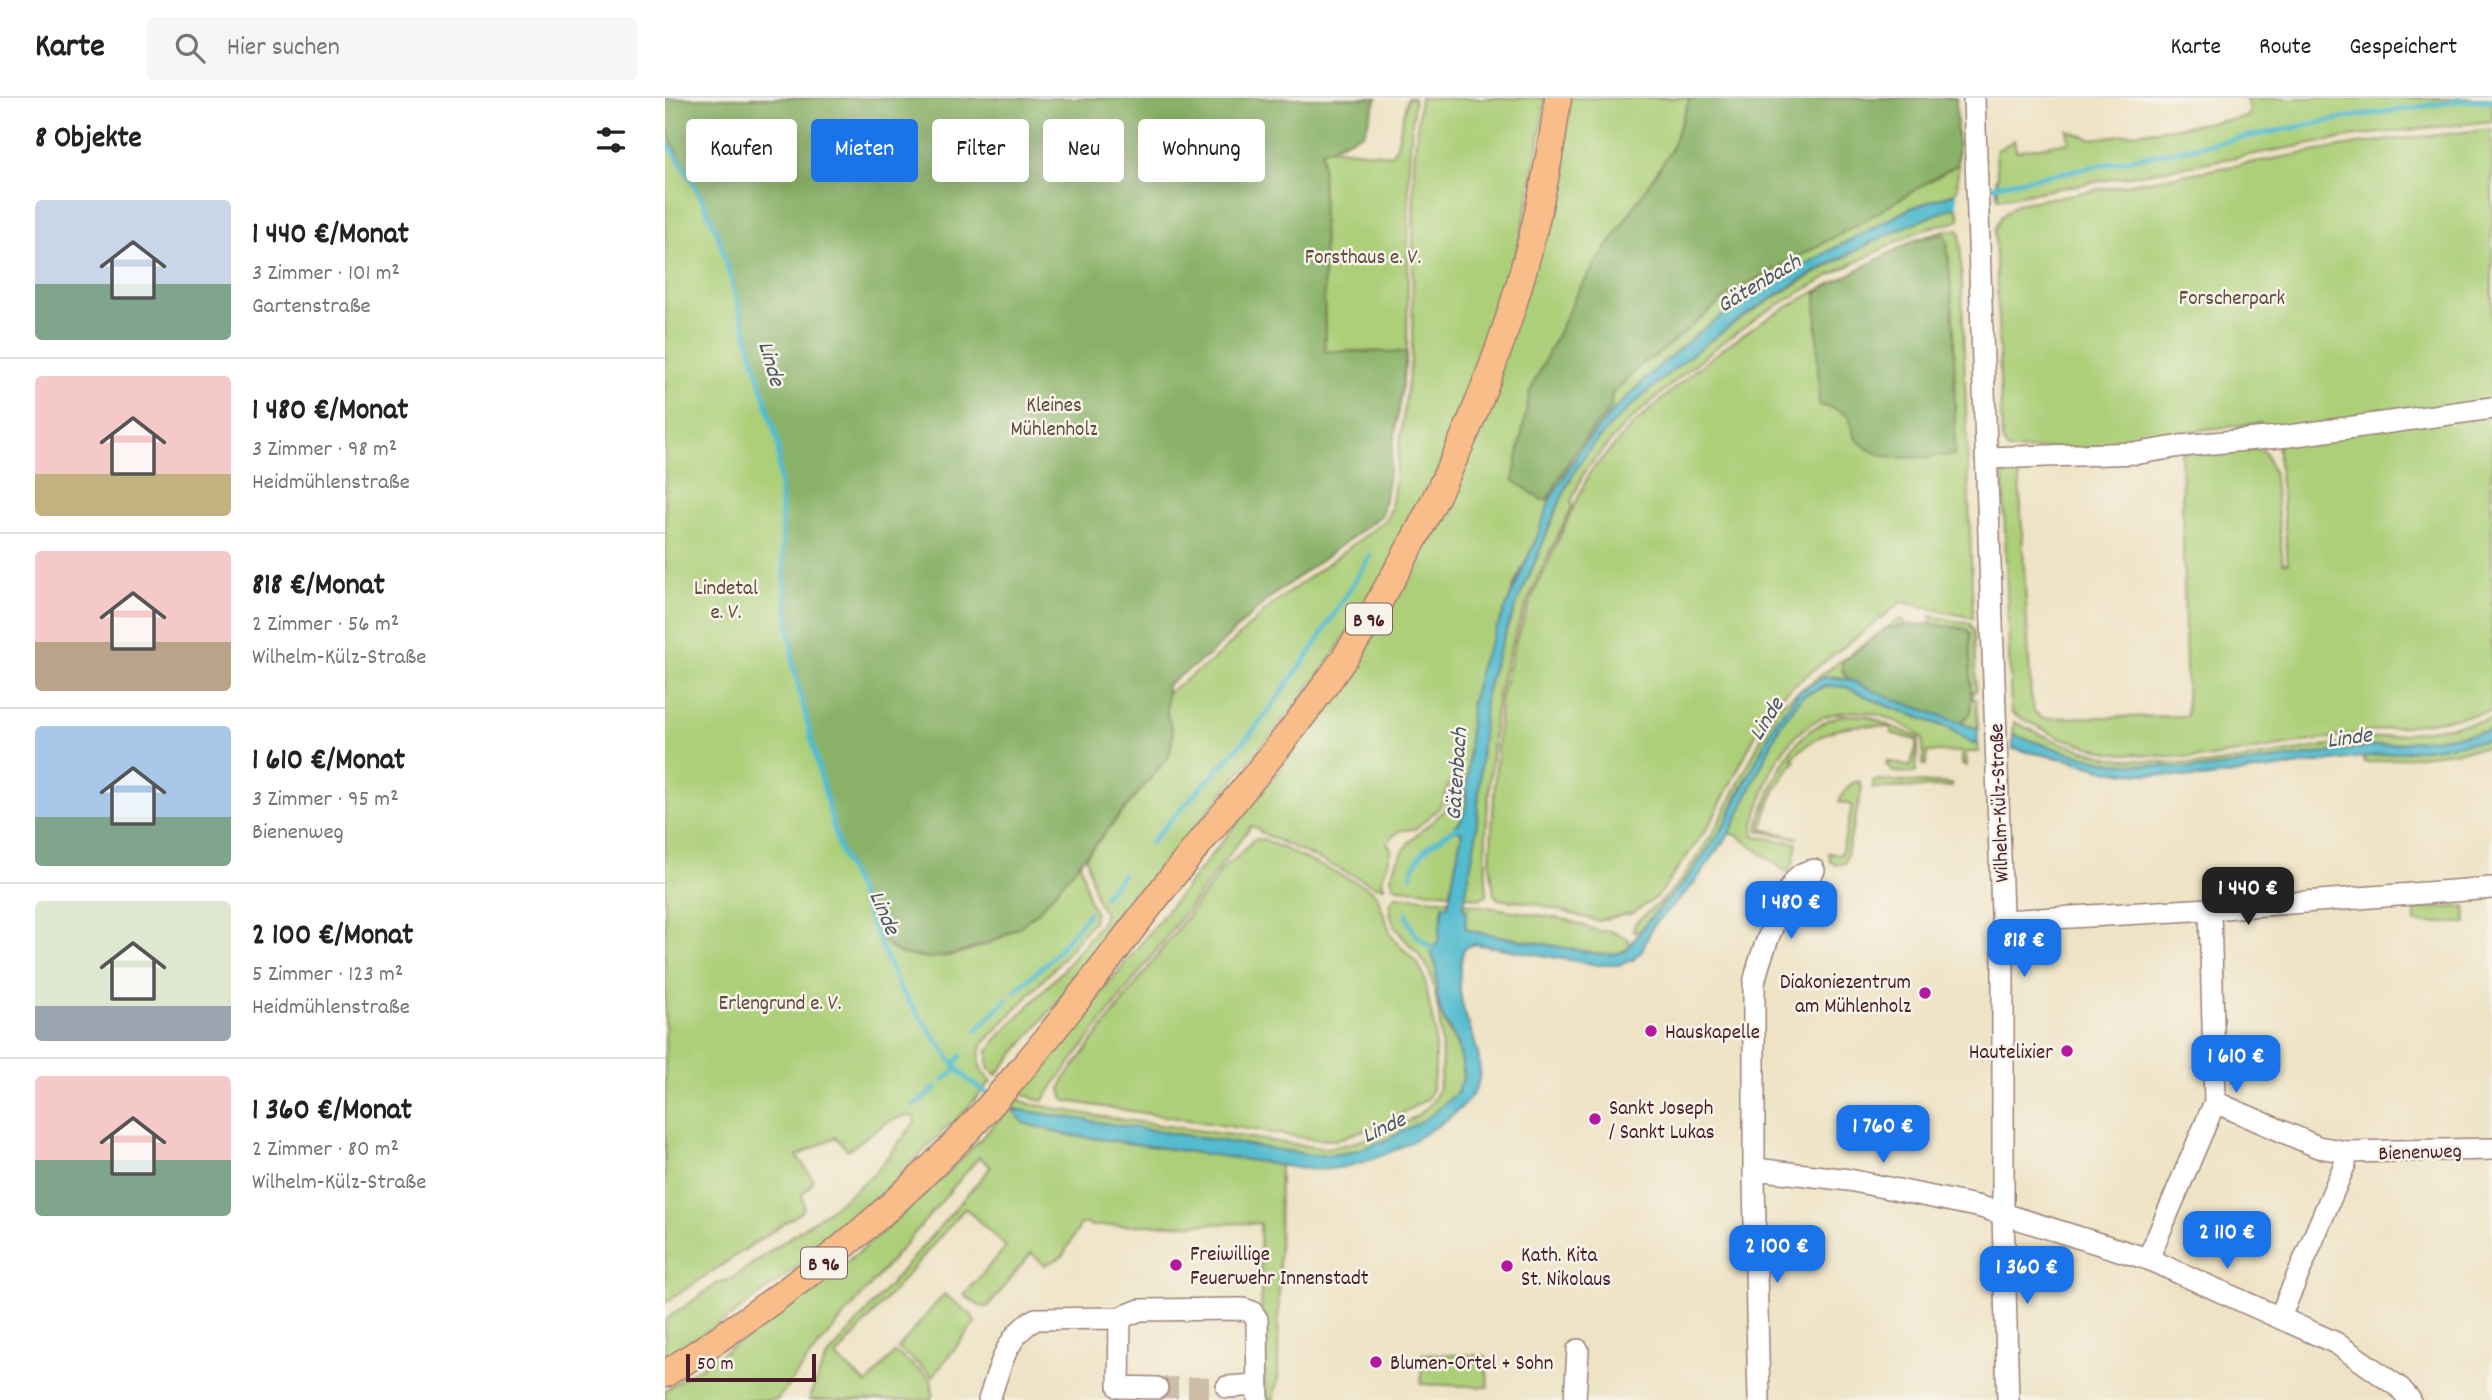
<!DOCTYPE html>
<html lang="de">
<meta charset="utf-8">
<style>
body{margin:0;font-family:Dekko,sans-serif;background:#f6f6f6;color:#222;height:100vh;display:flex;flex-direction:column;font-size:26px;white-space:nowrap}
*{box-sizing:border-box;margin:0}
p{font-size:23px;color:#767676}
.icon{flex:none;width:38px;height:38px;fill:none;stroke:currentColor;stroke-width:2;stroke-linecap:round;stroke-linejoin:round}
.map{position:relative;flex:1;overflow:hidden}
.details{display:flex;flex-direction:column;background:#fff;width:665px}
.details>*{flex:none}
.banner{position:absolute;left:21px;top:21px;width:665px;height:63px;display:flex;gap:14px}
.scale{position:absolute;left:21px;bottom:18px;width:130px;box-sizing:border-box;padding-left:7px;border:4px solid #4a1f2b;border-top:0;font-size:19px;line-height:24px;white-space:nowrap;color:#4a1f2b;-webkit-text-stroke:5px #f7f3e8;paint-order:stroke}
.price{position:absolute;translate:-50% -60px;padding:0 16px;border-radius:14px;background:#1a73e8;color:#fff;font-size:23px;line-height:46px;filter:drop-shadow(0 2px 4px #0008)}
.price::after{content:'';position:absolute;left:50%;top:42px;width:21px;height:16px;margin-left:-10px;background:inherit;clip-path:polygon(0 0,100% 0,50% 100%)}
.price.selected{background:#222;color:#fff}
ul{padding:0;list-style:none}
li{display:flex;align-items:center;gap:21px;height:175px;padding:0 35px}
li+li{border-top:2px solid #e0e0e0}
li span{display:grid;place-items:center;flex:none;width:196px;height:140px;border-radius:7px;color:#555}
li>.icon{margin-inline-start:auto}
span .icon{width:84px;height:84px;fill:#fffc;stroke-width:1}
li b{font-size:30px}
h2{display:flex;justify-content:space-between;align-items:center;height:84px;padding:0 35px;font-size:30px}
.pill{padding:0 24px;border-radius:7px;background:#fff;box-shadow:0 4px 18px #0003;font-size:24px;line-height:63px}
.pill.selected{background:#1a73e8;color:#fff}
header{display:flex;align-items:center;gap:42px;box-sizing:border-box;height:98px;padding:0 35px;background:#fff;border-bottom:2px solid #e0e0e0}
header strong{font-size:33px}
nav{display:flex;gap:38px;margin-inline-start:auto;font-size:24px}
.search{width:490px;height:63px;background:#f6f6f6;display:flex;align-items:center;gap:18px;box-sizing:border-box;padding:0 24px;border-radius:7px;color:#767676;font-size:26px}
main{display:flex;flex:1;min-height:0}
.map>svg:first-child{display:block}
.green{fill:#accf78;stroke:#7b7752;stroke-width:2}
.forest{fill:#89b268;stroke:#6a684a;stroke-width:2}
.water{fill:#52bccf;stroke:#4e6e7d;stroke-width:2}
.pier{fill:#eee3c5}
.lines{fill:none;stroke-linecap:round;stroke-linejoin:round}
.stream{stroke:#52bccf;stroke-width:5}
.minor-tunnel{stroke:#cdbca6;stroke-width:21;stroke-dasharray:21 10;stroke-linecap:butt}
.minor-casing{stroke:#9c8178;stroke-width:24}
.major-casing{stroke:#9c8178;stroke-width:29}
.minor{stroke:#fff;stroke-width:21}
.major{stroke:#f8bd89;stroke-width:26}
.poi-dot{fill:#b5179e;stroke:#f7f3e8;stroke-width:2.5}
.labels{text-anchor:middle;stroke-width:5;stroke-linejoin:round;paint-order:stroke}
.shield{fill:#f7f3e8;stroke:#7e5f64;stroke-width:2}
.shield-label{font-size:19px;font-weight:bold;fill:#4a1f2b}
.park-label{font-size:21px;fill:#624b3e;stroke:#f7f3e8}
.street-label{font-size:21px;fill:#4a1f2b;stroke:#f7f3e8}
.poi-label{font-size:21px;fill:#4a1f2b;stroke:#f7f3e8;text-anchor:start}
.water-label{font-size:23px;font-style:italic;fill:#4d5664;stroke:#f7f3e8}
</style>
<header>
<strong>Karte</strong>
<div class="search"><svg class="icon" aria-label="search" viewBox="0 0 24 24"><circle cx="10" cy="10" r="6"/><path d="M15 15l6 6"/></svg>Hier suchen</div>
<nav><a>Karte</a><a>Route</a><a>Gespeichert</a></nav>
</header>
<main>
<section class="details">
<h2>8 Objekte<svg class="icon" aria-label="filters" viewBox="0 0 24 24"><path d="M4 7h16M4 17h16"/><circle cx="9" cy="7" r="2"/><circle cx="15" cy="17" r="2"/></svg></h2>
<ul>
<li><span style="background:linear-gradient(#c9d6e8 60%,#7fa58c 0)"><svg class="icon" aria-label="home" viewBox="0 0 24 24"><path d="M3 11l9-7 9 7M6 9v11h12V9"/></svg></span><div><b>1 440 €/Monat</b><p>3 Zimmer · 101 m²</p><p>Gartenstraße</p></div></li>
<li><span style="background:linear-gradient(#f6c9c9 70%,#c2b280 0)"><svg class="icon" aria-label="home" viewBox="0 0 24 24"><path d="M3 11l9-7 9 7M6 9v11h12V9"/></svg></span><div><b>1 480 €/Monat</b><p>3 Zimmer · 98 m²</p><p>Heidmühlenstraße</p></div></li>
<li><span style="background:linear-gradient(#f6c9c9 65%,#b9a48a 0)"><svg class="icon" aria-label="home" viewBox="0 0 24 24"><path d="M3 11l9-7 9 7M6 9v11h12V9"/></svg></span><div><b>818 €/Monat</b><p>2 Zimmer · 56 m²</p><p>Wilhelm-Külz-Straße</p></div></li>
<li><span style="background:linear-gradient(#a9c7e8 65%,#7fa58c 0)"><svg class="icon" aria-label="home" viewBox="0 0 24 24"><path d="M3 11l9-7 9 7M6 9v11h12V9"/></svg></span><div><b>1 610 €/Monat</b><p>3 Zimmer · 95 m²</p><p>Bienenweg</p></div></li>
<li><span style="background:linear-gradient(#dfe7d0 75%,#9aa5b1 0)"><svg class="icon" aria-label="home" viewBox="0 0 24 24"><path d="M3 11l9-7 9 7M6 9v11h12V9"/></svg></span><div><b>2 100 €/Monat</b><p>5 Zimmer · 123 m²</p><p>Heidmühlenstraße</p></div></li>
<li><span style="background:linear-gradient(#f6c9c9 60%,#7fa58c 0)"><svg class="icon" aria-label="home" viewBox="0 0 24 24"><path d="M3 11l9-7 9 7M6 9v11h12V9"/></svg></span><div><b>1 360 €/Monat</b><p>2 Zimmer · 80 m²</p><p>Wilhelm-Külz-Straße</p></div></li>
</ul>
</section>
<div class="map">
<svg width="1827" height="1302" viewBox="0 0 1827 1302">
<rect width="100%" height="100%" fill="#f7f3e8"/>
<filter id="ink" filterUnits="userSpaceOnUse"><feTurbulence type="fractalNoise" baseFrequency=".0143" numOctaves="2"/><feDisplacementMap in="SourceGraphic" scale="14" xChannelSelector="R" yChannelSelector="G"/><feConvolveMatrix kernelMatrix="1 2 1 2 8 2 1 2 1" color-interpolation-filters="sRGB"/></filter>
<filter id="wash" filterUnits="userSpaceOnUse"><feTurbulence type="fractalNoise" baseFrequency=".00686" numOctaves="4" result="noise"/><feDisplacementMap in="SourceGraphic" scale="28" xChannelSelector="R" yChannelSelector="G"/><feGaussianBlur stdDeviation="1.57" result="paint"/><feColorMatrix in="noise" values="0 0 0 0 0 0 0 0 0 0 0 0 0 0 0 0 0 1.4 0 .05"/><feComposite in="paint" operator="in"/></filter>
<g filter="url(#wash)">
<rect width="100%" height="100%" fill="#eee3c5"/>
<!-- green -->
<path class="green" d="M742 0H749L744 64 742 254 660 253 657 52 663 50 726 57 732 47Z
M755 0H880C858 188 788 375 684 533 639 602 583 662 532 727 466 811 401 896 331 977L323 970V953L333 940 399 871 437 824 440 816 431 800 421 758 504 658 508 635 502 617V595L547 563 607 507 721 422 726 411 747 253 749 64Z
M905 0H1025L1005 54 912 195 882 402 912 350 946 310V296C963 284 969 266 989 259L1066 195 1197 124 1293 66 1292 95 1246 110 1086 198 1034 234 990 272 949 312 916 350 850 485 806 608 801 711 795 724 794 731 797 734 785 795 733 790 729 788 726 779 732 764 744 744 778 714 782 707 786 686 784 684 778 703 772 712 750 731 737 732 728 738 722 746 727 752 717 781 719 789 711 788 595 734 594 731 586 728 391 984 378 1003 355 996 638 643 705 545 760 448 809 344Z
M1580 0H1827V23L1697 37 1333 101 1331 53 1349 42 1351 53 1404 44 1402 32 1427 41 1583 19 1585 11Z
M0 31 41 108 53 137 113 345 119 476 224 850C267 875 340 846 373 813 388 798 401 780 415 764L424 802 430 814 428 823 393 866 317 947C312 964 313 971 326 983L290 1024 283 1028 174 1139 59 1223 0 1259V1222L52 1186 66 1181 171 1107 208 1077 250 1024 248 1018C226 1015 200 1041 183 1052L170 1039 132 1058 148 1081 147 1085C138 1100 135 1089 139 1109L136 1114 0 1205Z
M1827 31V306L1723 319 1718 310 1711 311 1706 319 1605 333 1595 325 1509 335 1504 343 1495 348 1343 352 1337 342 1330 131 1336 119 1352 106 1699 45Z
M1292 108 1295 121 1288 125 1273 127 1250 135 1173 173 1099 215 1061 242 1024 271 961 326 920 372 906 404 907 409C878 467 845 534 833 599 829 618 829 638 827 658 823 704 818 750 822 797L814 801 800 798 811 738 820 601C831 549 855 500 875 452 889 418 901 382 924 352 981 279 1065 225 1144 179 1191 152 1241 125 1292 108Z
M1279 132H1292L1295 134 1308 520 1237 504 1111 601 1104 610 1045 726 993 798 968 815 932 823 868 805 833 801 829 796 825 764 835 602 850 545 868 497 925 374 967 328 1028 274 1063 247 1106 218 1157 190 1151 196 1170 311 1185 319 1190 340 1290 357 1289 234 1282 141 1278 136 1248 143Z
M1827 314V614L1541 660 1446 655 1394 639 1346 615 1338 374 1340 372 1354 375 1366 599 1369 613 1377 620 1522 618 1516 354 1589 349 1599 353 1608 373 1618 465H1623L1612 342Z
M1266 518 1305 526 1309 534 1311 593H1308V601H1311L1313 631 1295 625 1305 616 1306 611 1300 531 1266 526Z
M1237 521 1242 527 1221 531 1177 572 1183 581 1168 578 1134 594 1081 681 1058 730 1021 782 973 835 968 832 971 824 998 802 1018 780 1050 732 1110 613 1116 606 1228 525Z
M1167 587 1181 589 1222 608 1286 631 1306 645 1313 646 1314 654H1301L1302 668 1297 667V654H1262L1261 667H1258V640C1210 603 1154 602 1117 654 1102 676 1096 704 1088 729L1089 737 1094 739 1132 745 1128 765 1123 775 1073 738 1065 735 1115 627 1138 598Z
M1178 617 1202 618 1254 640 1251 673 1247 675 1229 674 1221 666 1222 663 1245 669 1253 643 1226 635 1227 630C1186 622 1156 631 1127 660L1130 663C1112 684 1103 705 1097 731L1133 740 1093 733C1093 723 1098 712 1102 702 1116 661 1134 629 1178 617Z
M1827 622V633L1537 671 1448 665 1404 655 1348 637 1349 624 1393 644 1446 660 1540 667Z
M1827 642V649L1700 665 1699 659Z
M1211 682 1287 686V689L1208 690V683Z
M1194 683 1197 690 1180 765 1171 767 1166 764 1164 755 1176 757 1187 707 1174 704C1179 694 1182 685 1194 683Z
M589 741H598L704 790 712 797 727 839 754 867 759 879 770 934V973L766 994 762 1001 720 1025 670 1042 647 1041 401 1003C394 994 395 989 401 979L560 768 570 761Z
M731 798 784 802 783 808H778L773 844 766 853C767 859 770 863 771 868 774 884 771 901 776 916 784 939 798 948 798 976 799 1011 718 1045 689 1053 675 1057 661 1057 647 1057L349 1011 358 1025 397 1036 615 1066 613 1283 609 1294V1302H603L597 1266 595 1125 426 1128 423 1126H416L397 1159 380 1167 366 1155 323 1209 314 1208 299 1197 341 1149 300 1110 171 1259 202 1286 230 1254 266 1281 268 1296 265 1302H145V1297L160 1262 326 1069 314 1059 147 1256 112 1302H0V1292C43 1264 87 1237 128 1206 209 1145 286 1077 352 1001L365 1006 432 1018 655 1050C684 1050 749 1027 767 1004 785 983 774 898 764 873 754 847 724 839 725 806Z
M799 805 903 822 933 833H945L964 841 963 844 967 847C957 857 948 856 934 856L806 833 800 829 802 812 798 811Z
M1800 808 1801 825H1750V812Z
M279 1196 307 1217 310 1225 268 1278 233 1250Z
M757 1256 821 1258 823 1289 756 1286Z"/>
<!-- forest -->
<path class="forest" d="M0 0H712L699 35 657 53 660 253 742 254 719 408 716 418 602 502 543 558 502 587V617L508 635 504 658 373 814 354 829 326 844 291 856 266 860 235 856 212 838 173 747 128 567 119 476 113 345 53 137 41 108 0 31Z
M1025 0H1291L1293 66 1197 124 1066 195 989 259C969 266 963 284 947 296L946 310 912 350 882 402H877L848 382 865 293 912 195 1005 54Z
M1278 136 1282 141 1289 234 1290 357C1260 358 1212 369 1191 340 1187 335 1186 325 1184 319L1170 311 1154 307 1151 196 1158 190 1248 143Z
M1266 526 1301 531 1305 536 1306 611 1305 616 1295 625 1225 600 1183 581 1177 572V564L1221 531 1242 527Z"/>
<!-- water -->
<path class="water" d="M1332 81V96C1212 130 1081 206 988 289 965 309 942 329 924 352 901 382 889 418 875 452 855 500 831 549 820 601L811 738 798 811 802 812 800 829 806 833 934 856H951L961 853 982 824 1021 782 1058 730 1110 624 1134 594 1159 579 1183 581 1225 600 1313 631V646L1306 645 1286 631 1222 608 1181 589 1159 588 1138 598 1115 627 1065 735 1027 788 988 828 976 854 968 862 953 867H934L810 846 799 850C793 871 793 892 799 913 806 935 822 967 811 990 803 1007 784 1020 769 1030 738 1050 704 1067 666 1071 639 1074 609 1065 582 1062 520 1053 459 1044 398 1036L358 1025 348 1011 647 1057H666L687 1054 722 1042 765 1018 792 995 797 985 799 975 793 946 777 917 772 897 771 868 766 853 773 844 778 807 783 808 797 734 789 731V728L795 724 801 711 806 608 816 565 870 444 885 402 916 350 949 312 990 272 1034 234 1086 198 1166 152 1246 110Z
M1827 633V642L1537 680 1448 674 1404 662 1348 651V637L1404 655 1448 665 1537 671Z"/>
<!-- pier -->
<path class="pier" d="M1330 78 1331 100 1292 111V92Z"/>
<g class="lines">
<!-- stream -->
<path class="stream" d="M0 42C22 70 39 103 53 137L113 345 119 476 128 567 173 747 235 891 292 970 302 981 323 996
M1328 88 1684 19 1794 3 1827 2
M486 744 589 632 645 555 706 457
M746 777C753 751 771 742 793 729
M439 798 457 777
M742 815C744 834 758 845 774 854
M350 893 386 861 424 815
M312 932 342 901
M289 967 296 958
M279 982 292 970
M249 1008 272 989"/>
</g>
</g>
<g filter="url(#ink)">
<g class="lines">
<!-- minor-tunnel -->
<path class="minor-tunnel" d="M492 1290 562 1289"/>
<defs>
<path id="minor" d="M1309 0 1338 845V1115L1343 1302
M1321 360 1475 355 1516 348 1624 338 1827 310
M1337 823 1545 811 1827 790
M1550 1004 1653 1049 1682 1054
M1090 1071 1184 1082 1316 1109 1483 1161 1671 1245 1735 1290 1745 1302
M1483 1161 1550 1004 1545 811
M1615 1219 1680 1066 1682 1054 1827 1051
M455 1220 454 1289 492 1290
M562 1289 593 1287
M324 1302C334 1272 341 1236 371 1221L455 1220 475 1212 578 1211 587 1214 592 1221 593 1302
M910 1302 913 1252
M1094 1302 1089 1083V886C1093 864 1118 794 1134 778 1138 774 1143 773 1149 772"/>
<path id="major" d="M0 1276C110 1206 210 1130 300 1035 371 960 433 874 497 792 563 708 636 628 694 538 707 518 718 496 730 476 814 329 872 168 893 0"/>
</defs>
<!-- minor casing -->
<use href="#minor" class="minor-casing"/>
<!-- major casing -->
<use href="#major" class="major-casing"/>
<!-- minor -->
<use href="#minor" class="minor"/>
<!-- major -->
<use href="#major" class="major"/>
</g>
</g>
<!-- markers -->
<g class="poi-dot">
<circle cx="1260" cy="895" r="7"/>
<circle cx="986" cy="933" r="7"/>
<circle cx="1402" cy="953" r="7"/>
<circle cx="930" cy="1021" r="7"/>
<circle cx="511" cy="1167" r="7"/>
<circle cx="842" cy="1168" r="7"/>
<circle cx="711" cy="1264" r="7"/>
</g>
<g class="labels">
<!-- shield labels -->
<g class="shield">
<rect x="681" y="505.5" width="46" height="31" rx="5"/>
<rect x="136" y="1149.5" width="46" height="31" rx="5"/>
</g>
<g class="shield-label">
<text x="704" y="528">B 96</text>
<text x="159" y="1172">B 96</text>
</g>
<!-- park labels -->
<g class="park-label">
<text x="698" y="165">Forsthaus e. V.</text>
<text x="1567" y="206">Forscherpark</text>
<text x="389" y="313">Kleines<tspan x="389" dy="24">Mühlenholz</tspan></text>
<text x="61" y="496">Lindetal<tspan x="61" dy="24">e. V.</tspan></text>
<text x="115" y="911">Erlengrund e. V.</text>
</g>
<!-- street labels -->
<g class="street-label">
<text transform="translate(1333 705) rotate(-92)" y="7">Wilhelm-Külz-Straße</text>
<text transform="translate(1755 1053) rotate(-2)" y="7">Bienenweg</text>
</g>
<!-- poi labels -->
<g class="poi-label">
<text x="1246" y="890" text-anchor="end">Diakoniezentrum<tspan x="1246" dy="24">am Mühlenholz</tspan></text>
<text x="1000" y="940">Hauskapelle</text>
<text x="1388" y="960" text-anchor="end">Hautelixier</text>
<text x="944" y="1016">Sankt Joseph<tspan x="944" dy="24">/ Sankt Lukas</tspan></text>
<text x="525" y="1162">Freiwillige<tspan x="525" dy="24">Feuerwehr Innenstadt</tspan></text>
<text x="856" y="1163">Kath. Kita<tspan x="856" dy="24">St. Nikolaus</tspan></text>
<text x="725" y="1271">Blumen-Ortel + Sohn</text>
</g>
<!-- water labels -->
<g class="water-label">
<text transform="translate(1093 184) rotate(-31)" y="8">Gätenbach</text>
<text transform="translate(108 265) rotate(74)" y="8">Linde</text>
<text transform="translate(1100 620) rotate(-58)" y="8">Linde</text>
<text transform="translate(1684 638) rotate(-8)" y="8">Linde</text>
<text transform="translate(790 676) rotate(-86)" y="8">Gätenbach</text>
<text transform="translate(221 814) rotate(67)" y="8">Linde</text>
<text transform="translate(718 1028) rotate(-25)" y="8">Linde</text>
</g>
</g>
</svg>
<div class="scale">50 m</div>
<b class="price selected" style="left:1583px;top:829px">1 440 €</b>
<b class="price" style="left:1126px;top:843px">1 480 €</b>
<b class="price" style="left:1359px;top:881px">818 €</b>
<b class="price" style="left:1571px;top:997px">1 610 €</b>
<b class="price" style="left:1218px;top:1067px">1 760 €</b>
<b class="price" style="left:1562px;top:1173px">2 110 €</b>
<b class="price" style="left:1112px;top:1187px">2 100 €</b>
<b class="price" style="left:1362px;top:1208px">1 360 €</b>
<div class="banner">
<a class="pill">Kaufen</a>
<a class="pill selected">Mieten</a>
<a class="pill">Filter</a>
<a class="pill">Neu</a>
<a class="pill">Wohnung</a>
</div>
</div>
</main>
